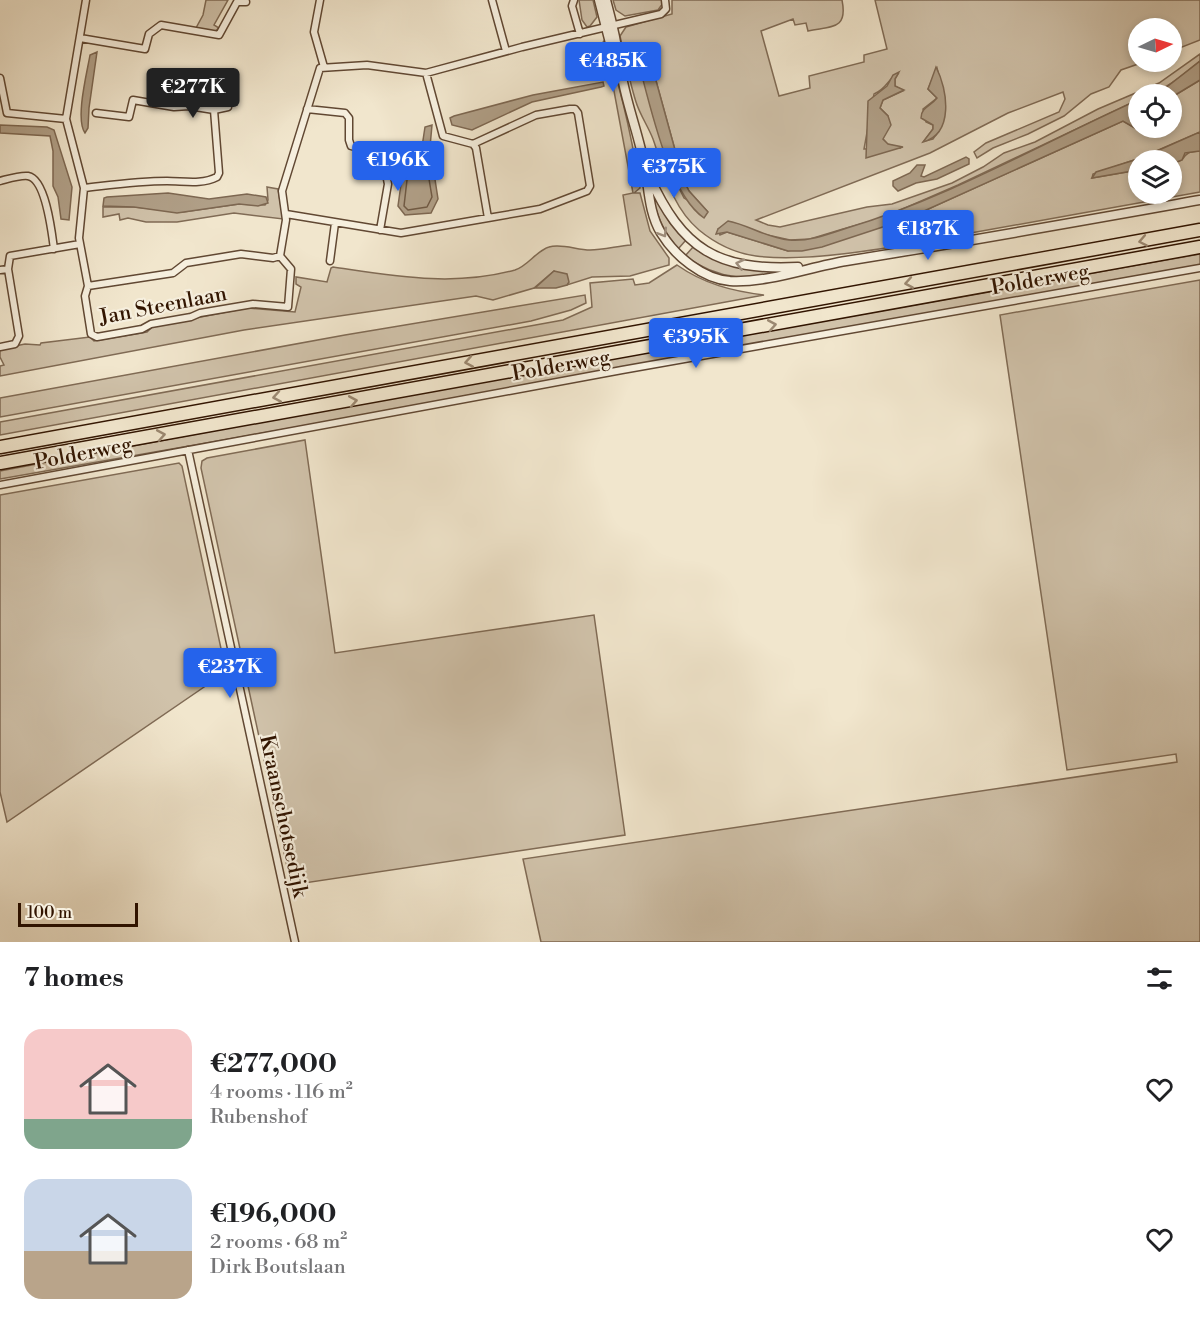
<!DOCTYPE html>
<meta charset="utf-8">
<style>
body{margin:0;font-family:"Libre Bodoni",serif;background:#f2f2f2;color:#202124;height:100vh;display:flex;flex-direction:column;font-size:22px;white-space:nowrap}
*{box-sizing:border-box;margin:0}
p{font-size:20px;color:#757577}
.icon{flex:none;width:33px;height:33px;fill:none;stroke:currentColor;stroke-width:2;stroke-linecap:round;stroke-linejoin:round}
.map{position:relative;height:942px;overflow:hidden}
.drawer{display:flex;flex-direction:column;background:#fff;flex:1}
.drawer>*{flex:none}
.needle{width:39px;rotate:85deg}
.tools{position:absolute;left:1128px;top:18px;display:grid;gap:12px}
.tools a{display:grid;place-items:center;width:54px;height:54px;border-radius:50%;background:#fff;box-shadow:0 3px 9px #0003;font-size:30px}
.scale{position:absolute;left:18px;bottom:15px;width:120px;box-sizing:border-box;padding-left:6px;border:3px solid #311400;border-top:0;font-size:16px;line-height:21px;white-space:nowrap;color:#311400;-webkit-text-stroke:4px #f6efde;paint-order:stroke}
.price{position:absolute;translate:-50% -51px;padding:0 14px;border-radius:6px;background:#2563eb;color:#fff;font-size:20px;line-height:39px;filter:drop-shadow(0 2px 3px #0008)}
.price::after{content:'';position:absolute;left:50%;top:36px;width:18px;height:14px;margin-left:-9px;background:inherit;clip-path:polygon(0 0,100% 0,50% 100%)}
.price.current{background:#222;color:#fff}
ul{padding:0;list-style:none}
li{display:flex;align-items:center;gap:18px;height:150px;padding:0 24px}
li span{display:grid;place-items:center;flex:none;width:168px;height:120px;border-radius:18px;color:#555}
li>.icon{margin-inline-start:auto}
span .icon{width:72px;height:72px;fill:#fffc;stroke-width:1}
li b{font-size:26px}
h2{display:flex;justify-content:space-between;align-items:center;height:72px;padding:0 24px;font-size:26px}
.map>svg:first-child{display:block}
.green{fill:#d0c2aa;stroke:#806b55;stroke-width:1.5;fill-rule:evenodd}
.water{fill:#b09f87;stroke:#7d6751;stroke-width:1.5}
.lines{fill:none;stroke-linecap:round;stroke-linejoin:round}
.shore{stroke:#705a44;stroke-width:1.5}
.minor-casing{stroke:#614833;stroke-width:9}
.tertiary-casing{stroke:#614833;stroke-width:11}
.motorway-casing{stroke:#311400;stroke-width:15}
.minor{stroke:#f6efde;stroke-width:6}
.tertiary{stroke:#f6efde;stroke-width:8}
.motorway{stroke:#f1e6cd;stroke-width:12}
.oneway{stroke:#9d8c7a}
.oneway2{stroke:#9b8871}
.labels{text-anchor:middle;stroke-width:4.5;stroke-linejoin:round;paint-order:stroke}
.street-label{font-size:21px;fill:#311400;stroke:#f6efde}
</style>
<div class="map">
<svg width="1200" height="942" viewBox="0 0 1200 942">
<rect width="100%" height="100%" fill="#f1e6cd"/>
<filter id="stains"><feTurbulence type="fractalNoise" baseFrequency=".00333" numOctaves="4"/><feColorMatrix values="0 0 0 0 .2 0 0 0 0 .09 0 0 0 0 .02 0 0 0 .5 -.17"/></filter>
<radialGradient id="worn" r=".72"><stop offset=".6" stop-color="#630" stop-opacity="0"/><stop offset="1" stop-color="#630" stop-opacity=".3"/></radialGradient>
<!-- green -->
<path class="green" d="M206 0H228L214 25 219 28 214 32 196 28 203 15Z
M579 0H593L597 17 590 26 587 27 582 20Z
M613 0H662L663 3 658 10 625 16 616 10Z
M672 0H842C848 30 832 26 808 31L806 23 795 25 793 19 761 31 779 96 810 88 809 76 864 62V55L887 49 875 0H1200V40L1172 51V28H1138V62H1144L1121 70 1109 87 1091 94 1064 116 1028 134 993 148 977 158 974 152 986 143 1059 112 1065 99 1063 92 1008 113 930 153 756 220 768 225 780 227 867 207 892 204 952 183 983 167 1004 153 1035 142 1098 109 1159 83 1200 54V61C1181 76 1164 94 1138 94V100L958 185 882 218 843 229 810 239 790 240 759 233 731 222 718 229 720 235 727 232 788 251 904 220 1123 121 1140 131 1142 128H1172V97L1200 80V132L1140 158 1093 174 1092 178 1138 170V194H1172V164L1182 160C1187 151 1191 152 1200 151V192C1118 207 1036 221 954 236 897 246 814 263 756 256 734 253 716 244 699 230 671 206 665 173 653 139 648 126 640 115 636 102 629 80 625 58 620 36L626 27 672 14ZM647 48 683 179 689 191 708 212 684 198 677 184 635 50ZM937 68C944 96 953 114 933 139L924 141 933 129V125L926 122 923 109 937 98 928 89ZM898 74 895 79V86L903 91 883 100 880 108 888 116 883 139 887 144 901 148 864 149 874 94C887 89 889 77 898 74Z
M604 41C622 88 632 139 640 188L634 193H640L650 231 669 258V265L630 276 592 277 567 285 568 281 554 271 534 288 493 300 476 296 244 330 0 376V366L4 365 0 357V349L25 344 40 345 41 343 90 337 94 341 147 332 153 326 248 308 295 312 301 287 296 284V277L327 282 331 268 333 267C395 276 453 287 515 270 528 266 536 251 549 247 561 243 577 250 590 250 603 250 618 246 631 245L623 195 633 193 614 91 600 46Z
M267 187 278 189 283 219 234 213 177 222H146L128 218 120 220 119 214 103 217V207H134L183 212 239 204 265 205 268 200Z
M652 192 670 223 686 240 678 249C663 231 656 215 652 192Z
M694 246 705 253 790 269C749 281 720 281 685 256Z
M1200 254V269L0 479V471L323 410Z
M677 265C704 284 732 291 764 295L0 435V422L563 320 592 307 590 283 633 279 635 285 649 283Z
M1200 280V942H541L523 859 1177 762 1176 754 1067 770 1000 315Z
M585 295 586 303 571 310 531 321 0 417V398L345 335Z
M305 440 335 653 594 615 625 835 291 885 201 468 202 461 207 458Z
M179 463 182 466 226 672 7 822 0 792V495Z"/>
<!-- water -->
<path class="water" d="M647 48 683 179 689 191 708 212 704 218C666 192 648 94 635 50Z
M97 52 89 108 88 128 85 133C75 119 87 73 90 55Z
M1200 61V80L1172 97V94H1150L1164 89Z
M936 67C948 90 954 134 923 142L933 129V125L921 118C921 107 931 106 937 98L928 89Z
M899 72 895 79V86L904 90 883 100 880 108 888 116 891 125 883 139 888 144 903 147 866 158 868 101 887 86 893 75Z
M603 82 604 86 601 87 532 102 472 130 452 125 450 118 454 116 533 95Z
M1138 100V128H1142L1140 131 1123 121 904 220 822 247 802 251H788L727 232 716 234 718 229 728 221C749 225 767 238 789 240 808 242 829 234 847 228 948 198 1042 143 1138 100Z
M0 125 47 127 54 130 72 187 69 220 61 219 58 197 53 186V151L50 136 0 133Z
M432 125 430 147 438 199 431 213 405 215 398 206 402 177 420 160 425 127Z
M1200 132V151L1185 153 1182 160 1172 164V160H1138V170L1092 178 1096 172 1141 158Z
M966 157 969 159V164L937 179 916 183 898 191 893 186V181L910 173 917 165H925L921 176 924 177Z
M168 193 209 199 247 194 266 197 268 203 258 206 239 204 177 213 134 207 103 206 104 198 107 197Z
M554 271 567 274 569 282 567 285 556 288H535Z"/>
<g class="lines">
<!-- shore -->
<path class="shore" d="M423 166 427 167 432 197 427 207 408 210 404 206 407 180Z"/>
<defs>
<path id="minor" d="M86 0 66 119 84 188 79 238 88 286
M320 0 314 32 324 67
M492 0 506 51
M574 0 572 6 580 34
M80 38 145 49 149 34 161 25 219 35 237 2H246
M0 78 7 113 66 119
M307 109 345 113 349 118V140L351 146 382 154 411 152
M214 110 228 107
M473 144 536 115 570 109H575L578 113 590 186 587 191 540 209 488 218
M0 181C8 179 20 175 28 176 46 179 52 234 54 249
M84 188C111 185 139 181 167 181 184 181 201 185 217 177L219 173 214 110 189 106 174 107 133 100 129 117 96 113
M286 214 401 233 488 218 476 148 473 144 443 136 426 73
M380 230 388 184 382 154
M280 256 273 258 241 254 186 263 173 273 88 286 85 296 91 334 97 337 142 329 151 324 191 317 200 313 253 304 288 307 291 269 280 256 286 220 282 191 320 68 367 65 426 73 522 47 661 14 666 9 665 0
M330 261 335 223
M0 270 8 269 10 256 80 244
M0 347 15 344 19 336 8 269
M188 450 295 942
M0 485 622 370 1200 268"/>
<path id="tertiary" d="M599 0 611 47 620 66
M606 0C612 22 617 43 620 66 625 101 639 134 645 168 649 190 649 213 661 233 675 256 703 279 730 281 769 283 809 267 846 261 965 242 1082 221 1200 200
M649 176C682 249 717 271 798 267"/>
<path id="motorway" d="M0 447 1200 230
M0 463 1200 247"/>
</defs>
<!-- minor casing -->
<use href="#minor" class="minor-casing"/>
<!-- tertiary casing -->
<use href="#tertiary" class="tertiary-casing"/>
<!-- motorway casing -->
<use href="#motorway" class="motorway-casing"/>
<!-- minor -->
<use href="#minor" class="minor"/>
<!-- tertiary -->
<use href="#tertiary" class="tertiary"/>
<!-- motorway -->
<use href="#motorway" class="motorway"/>
</g>
<!-- one-way arrows -->
<defs><path id="oneway-chevron" d="M-2-3.5L2.5 0L-2 3.5" fill="none" stroke-width="1.6" stroke-linecap="round" stroke-linejoin="round" transform="scale(1.5)"/></defs>
<g class="oneway">
<use href="#oneway-chevron" transform="translate(663 233) rotate(58)"/>
<use href="#oneway-chevron" transform="translate(740 264) rotate(-166)"/>
</g>
<g class="oneway2">
<use href="#oneway-chevron" transform="translate(1143 241) rotate(169)"/>
<use href="#oneway-chevron" transform="translate(909 283) rotate(170)"/>
<use href="#oneway-chevron" transform="translate(772 325) rotate(-10)"/>
<use href="#oneway-chevron" transform="translate(469 362) rotate(170)"/>
<use href="#oneway-chevron" transform="translate(277 397) rotate(170)"/>
<use href="#oneway-chevron" transform="translate(353 401) rotate(-10)"/>
<use href="#oneway-chevron" transform="translate(161 435) rotate(-10)"/>
</g>
<g class="labels">
<!-- street labels -->
<g class="street-label">
<text transform="translate(1040 279) rotate(-10)" y="7">Polderweg</text>
<text transform="translate(163 305) rotate(-11)" y="7">Jan Steenlaan</text>
<text transform="translate(561 365) rotate(-10)" y="7">Polderweg</text>
<text transform="translate(83 453) rotate(-11)" y="7">Polderweg</text>
<text transform="translate(284 816) rotate(78)" y="7">Kraanschotsedijk</text>
</g>
</g>
<rect width="100%" height="100%" filter="url(#stains)"/>
<rect width="100%" height="100%" fill="url(#worn)"/>
</svg>
<div class="tools">
<a><svg class="needle" viewBox="-14 -14 28 28"><path d="M0-13l5 13h-10z" fill="#e53935"/><path d="M0 13l5-13h-10z" fill="#757577"/></svg></a>
<a><svg class="icon" aria-label="locate" viewBox="0 0 24 24"><circle cx="12" cy="12" r="6"/><path d="M12 2v4M12 18v4M2 12h4M18 12h4"/></svg></a>
<a><svg class="icon" aria-label="layers" viewBox="0 0 24 24"><path d="M12 4l9 5-9 5-9-5zM3 14l9 5 9-5"/></svg></a>
</div>
<div class="scale">100 m</div>
<b class="price" style="left:613px;top:93px">€485K</b>
<b class="price current" style="left:193px;top:119px">€277K</b>
<b class="price" style="left:398px;top:192px">€196K</b>
<b class="price" style="left:674px;top:199px">€375K</b>
<b class="price" style="left:928px;top:261px">€187K</b>
<b class="price" style="left:696px;top:369px">€395K</b>
<b class="price" style="left:230px;top:699px">€237K</b>
</div>
<section class="drawer">
<h2>7 homes<svg class="icon" aria-label="filters" viewBox="0 0 24 24"><path d="M4 7h16M4 17h16"/><circle cx="9" cy="7" r="2"/><circle cx="15" cy="17" r="2"/></svg></h2>
<ul>
<li><span style="background:linear-gradient(#f6c9c9 75%,#7fa58c 0)"><svg class="icon" aria-label="home" viewBox="0 0 24 24"><path d="M3 11l9-7 9 7M6 9v11h12V9"/></svg></span><div><b>€277,000</b><p>4 rooms · 116 m²</p><p>Rubenshof</p></div><svg class="icon" aria-label="heart" viewBox="0 0 24 24"><path d="M12 20l-8-8c-3-5 5-10 8-4 3-6 11-1 8 4z"/></svg></li>
<li><span style="background:linear-gradient(#c9d6e8 60%,#b9a48a 0)"><svg class="icon" aria-label="home" viewBox="0 0 24 24"><path d="M3 11l9-7 9 7M6 9v11h12V9"/></svg></span><div><b>€196,000</b><p>2 rooms · 68 m²</p><p>Dirk Boutslaan</p></div><svg class="icon" aria-label="heart" viewBox="0 0 24 24"><path d="M12 20l-8-8c-3-5 5-10 8-4 3-6 11-1 8 4z"/></svg></li>
</ul>
</section>
